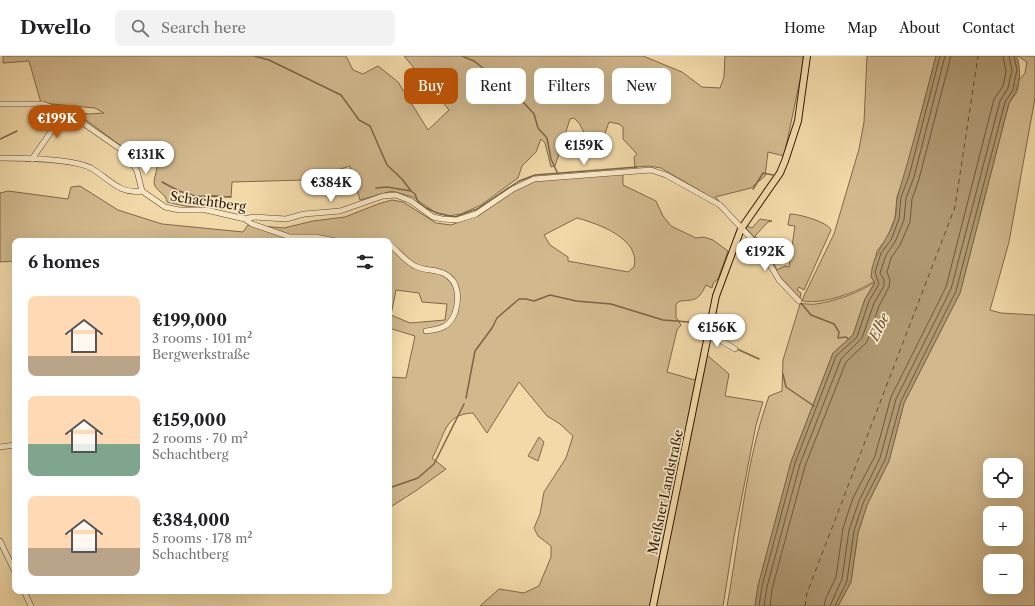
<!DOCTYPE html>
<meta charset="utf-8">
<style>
body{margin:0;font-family:"Libre Caslon Text",serif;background:#f2f2f2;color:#202124;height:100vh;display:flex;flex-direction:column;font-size:15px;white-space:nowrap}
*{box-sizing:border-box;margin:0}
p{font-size:13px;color:#757577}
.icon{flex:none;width:22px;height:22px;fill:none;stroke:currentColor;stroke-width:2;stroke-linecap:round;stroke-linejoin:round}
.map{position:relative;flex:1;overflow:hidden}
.drawer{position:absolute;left:12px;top:182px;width:380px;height:356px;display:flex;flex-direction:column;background:#fff;border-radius:8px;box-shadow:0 4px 16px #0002}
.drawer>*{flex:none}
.guide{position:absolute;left:404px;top:12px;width:380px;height:36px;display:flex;gap:8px}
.controls{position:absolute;left:983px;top:402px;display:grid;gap:8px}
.controls a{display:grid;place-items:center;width:40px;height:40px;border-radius:8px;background:#fff;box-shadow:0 4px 16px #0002;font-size:20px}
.price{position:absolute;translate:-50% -34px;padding:0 9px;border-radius:14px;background:#fff;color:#222;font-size:13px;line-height:26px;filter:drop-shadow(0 1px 2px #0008)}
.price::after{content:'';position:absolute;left:50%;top:24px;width:12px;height:9px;margin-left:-6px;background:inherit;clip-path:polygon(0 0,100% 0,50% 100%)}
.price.current{background:#b45309;color:#fff}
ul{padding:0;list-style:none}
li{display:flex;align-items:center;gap:12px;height:100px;padding:0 16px}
li span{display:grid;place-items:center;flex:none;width:112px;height:80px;border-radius:8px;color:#555}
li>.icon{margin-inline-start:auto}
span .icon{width:48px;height:48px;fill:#fffc;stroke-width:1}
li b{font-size:17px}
h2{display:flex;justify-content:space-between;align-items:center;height:48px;padding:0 16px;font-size:17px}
.pill{padding:0 14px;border-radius:8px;background:#fff;box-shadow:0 4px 16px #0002;font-size:14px;line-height:36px}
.pill.current{background:#b45309;color:#fff}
header{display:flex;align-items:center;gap:24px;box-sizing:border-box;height:56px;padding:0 20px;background:#fff;border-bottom:1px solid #e0e0e0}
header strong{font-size:19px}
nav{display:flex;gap:22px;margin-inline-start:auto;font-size:14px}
.search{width:280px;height:36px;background:#f2f2f2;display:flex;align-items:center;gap:10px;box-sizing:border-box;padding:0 14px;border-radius:8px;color:#757577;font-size:15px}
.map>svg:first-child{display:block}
.green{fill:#d1b88d;stroke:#80684a;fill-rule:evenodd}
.water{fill:#af9871;stroke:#7b6547}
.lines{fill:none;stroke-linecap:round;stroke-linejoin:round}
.shore{stroke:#6e583c;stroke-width:1}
.stream{stroke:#7b6547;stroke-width:1.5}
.ferry{stroke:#624c31;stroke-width:1;stroke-dasharray:5 4;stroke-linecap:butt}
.minor-casing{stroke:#5f492f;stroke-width:6}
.major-casing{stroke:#2e1907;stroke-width:8}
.minor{stroke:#f7e6c6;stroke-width:5}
.major{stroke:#f2d9a8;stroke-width:6}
.labels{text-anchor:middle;stroke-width:3.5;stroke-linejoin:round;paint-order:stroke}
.street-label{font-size:13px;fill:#2e1907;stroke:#f7e6c6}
.water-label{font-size:14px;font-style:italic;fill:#624c31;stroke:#f7e6c6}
</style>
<header>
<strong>Dwello</strong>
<div class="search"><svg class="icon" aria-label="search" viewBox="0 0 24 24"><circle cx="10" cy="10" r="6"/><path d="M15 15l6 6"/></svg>Search here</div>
<nav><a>Home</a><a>Map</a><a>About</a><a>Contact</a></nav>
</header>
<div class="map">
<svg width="1035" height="550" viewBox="0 0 1035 550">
<rect width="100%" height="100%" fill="#f2d9a8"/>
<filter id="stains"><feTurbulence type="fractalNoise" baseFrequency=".005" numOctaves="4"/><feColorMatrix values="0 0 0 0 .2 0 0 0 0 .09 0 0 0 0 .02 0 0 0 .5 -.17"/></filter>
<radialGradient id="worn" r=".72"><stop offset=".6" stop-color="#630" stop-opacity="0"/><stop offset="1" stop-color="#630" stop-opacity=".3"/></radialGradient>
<!-- green -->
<path class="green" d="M3 0H346L353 14 363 18 378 10 398 26 428 74 449 54 404 0H643L682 16 702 31 720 32 724 21 725 0H805L784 100 768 96 765 120 751 132 715 141 721 147 661 112 649 110 635 111 634 101 637 98 623 83V71L619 68 609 66 604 80 595 84 587 82 579 67 574 62 570 63 555 110 551 111 545 87 541 83 536 96 522 110 518 122 481 149 461 158 448 160 436 157 413 141 392 135 360 144 350 110 305 124 232 126 231 141 207 139 206 152 184 150 167 146C166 138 158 136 155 130 152 123 158 116 157 107L138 97 128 95 75 56 88 58 104 57 95 52 41 47 29 5 3 7Z
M867 0H936L905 119 897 141 895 162 887 182 877 195 871 221 874 225C859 236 821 249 803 245L802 244 834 178 859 93 864 66Z
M1018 0H1035V42L1009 186 990 254 1001 257 1035 259V550H838L851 526 858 477 867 449 889 405 904 347 960 237 1009 47 1017 36 1019 24 1025 17 1027 6ZM990 409H1016V435H990ZM990 457H1016V483H990ZM990 505H1016V531H990Z
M623 118V129L656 145 663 160 671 170 696 182 704 181 713 184 728 195 718 223 713 227 712 232 706 229C698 244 697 244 680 245L676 248V261L681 269 677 274 667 316 695 324 697 317 698 319 650 550H480L499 533 524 537 539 530 551 501V490L538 480 534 472 540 458 544 436 566 402 573 380 560 368 547 360 519 326 487 377 473 357C443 358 445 381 432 402L446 413 417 434 389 452V321L406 322 415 280 389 272V185H15V205L0 206V137L8 135 68 143 71 131 80 130 118 154 162 168 243 176 248 169 284 172 313 165 345 161 378 148 392 144 403 146 436 167 451 169 479 159 512 136 533 125ZM577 162C599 168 641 183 634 211L628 216 568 205V201L550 189 544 179ZM396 234 419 237 422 246 447 248 445 264 410 267 391 259Z
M790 158C799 158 828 166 831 174L804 234 799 231 797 234 801 237 800 242 778 219 764 192 746 172 747 170 752 172 760 163 772 165 768 166 755 180 769 198 777 214 785 210 789 211 795 170 788 169Z
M875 226 865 243 853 279 833 297 791 406 758 530 755 550H727C740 480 745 407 769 340L782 335 783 304 800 248C805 247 810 249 816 248 835 245 859 237 875 226Z
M707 299 729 318 725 340 763 346 756 369 734 481 723 550H656Z
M539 381 544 386 538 405 528 400Z"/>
<!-- water -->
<path class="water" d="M936 0H1017C1022 19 1020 31 1009 47L960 237 904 347 889 405 867 449 858 477 851 526 838 550H755L758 530 791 406 833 297 853 279 865 243 875 227 871 221C872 197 888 185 895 163 897 155 896 146 898 139 912 93 924 46 936 0Z"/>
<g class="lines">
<!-- shore -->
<path class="shore" d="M759 550 762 530 795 407 836 300 857 281 869 245 879 228 875 216 881 197 891 184 899 163 901 141 909 120 940 0
M764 550 767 531 800 408 841 303 862 282 874 247 884 230V224L880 217 886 199 895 186 904 164 906 142 914 121 945 0
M770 550 772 533 805 410 846 306 867 286 879 250 889 231 890 224 887 216 891 202 900 189 910 166 912 143 919 123 951 0
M824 550 826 542 836 521 843 472 853 442 875 400 891 341 946 231 994 43 1003 30 1005 21 1006 15 1003 0
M830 550 842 523 849 474 859 445 880 402 896 343 951 233 1000 45 1008 32 1010 22 1012 15 1009 0
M835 550 847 525 854 475 863 447 885 404 901 345 956 235 1005 46 1013 34 1015 23 1017 14 1014 0"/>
<!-- stream -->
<path class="stream" d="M254 0 269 4 341 39 359 64 370 70 387 109 402 123 411 135
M462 0 474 5 516 38 534 58 538 72 547 82 551 103 557 116
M0 83 17 75
M162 126 179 135 195 140 231 141
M376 132 387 131 411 135 415 138 418 146 426 152 437 157 455 161 477 153 519 125 535 119 637 111
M753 133 763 117 773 119
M801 247 811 259 834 268 839 276 838 282 846 281 848 283
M737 293 759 303
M783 318 786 331 814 350
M466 342 475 295 492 272 497 262 519 243H526L534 245 550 239 576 245 611 248 663 264 689 266 694 268
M389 432 418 422 434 408 464 348"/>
<!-- ferry -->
<path class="ferry" d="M805 550 807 537 955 151 978 0"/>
<defs>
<path id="minor" d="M0 48H43L70 58 126 97 137 115 142 135 165 151 179 154H206L245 163 253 161 286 163 304 158 340 155 383 140 396 139 411 145 433 161 442 163 457 164 476 158 513 133 534 123 651 114 666 119 720 149 761 193 779 224 799 245
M0 102C21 102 73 103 91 112 108 122 120 139 142 135
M32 103 53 73 60 53
M245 163 252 168 290 181H315L336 185
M389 188C398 195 405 205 415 210 424 215 437 213 445 218 460 226 459 244 455 257 449 272 440 273 426 275
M708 277 735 293
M0 391 15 389
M0 485 15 516
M24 535 31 550"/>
<path id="major" d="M653 550 716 240 741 173 780 117 785 105 798 65 807 0"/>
</defs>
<!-- minor casing -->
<use href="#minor" class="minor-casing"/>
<!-- major casing -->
<use href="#major" class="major-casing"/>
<!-- minor -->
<use href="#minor" class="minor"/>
<!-- major -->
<use href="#major" class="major"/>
</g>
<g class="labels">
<!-- street labels -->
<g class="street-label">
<text transform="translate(208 145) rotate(8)" y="5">Schachtberg</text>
<text transform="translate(665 436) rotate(-78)" y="5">Meißner Landstraße</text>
</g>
<!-- water labels -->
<g class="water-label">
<text transform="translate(879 271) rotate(-64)" y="5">Elbe</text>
</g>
</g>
<rect width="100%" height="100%" filter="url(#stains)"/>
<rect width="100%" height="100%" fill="url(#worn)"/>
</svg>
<div class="controls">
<a><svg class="icon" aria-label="locate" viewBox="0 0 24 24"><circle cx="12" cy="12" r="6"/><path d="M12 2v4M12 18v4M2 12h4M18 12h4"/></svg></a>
<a>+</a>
<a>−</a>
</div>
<b class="price current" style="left:57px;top:83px">€199K</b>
<b class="price" style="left:584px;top:110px">€159K</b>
<b class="price" style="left:146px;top:119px">€131K</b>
<b class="price" style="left:331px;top:147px">€384K</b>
<b class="price" style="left:765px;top:216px">€192K</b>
<b class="price" style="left:717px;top:292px">€156K</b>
<div class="guide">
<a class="pill current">Buy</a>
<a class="pill">Rent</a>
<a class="pill">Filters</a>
<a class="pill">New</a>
</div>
<section class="drawer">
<h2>6 homes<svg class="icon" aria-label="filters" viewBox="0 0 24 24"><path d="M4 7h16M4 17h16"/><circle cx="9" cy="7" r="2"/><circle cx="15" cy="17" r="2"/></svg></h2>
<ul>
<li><span style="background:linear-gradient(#ffd9b3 75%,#b9a48a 0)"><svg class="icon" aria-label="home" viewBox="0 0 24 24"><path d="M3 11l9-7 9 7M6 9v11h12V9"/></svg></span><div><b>€199,000</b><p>3 rooms · 101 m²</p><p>Bergwerkstraße</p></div></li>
<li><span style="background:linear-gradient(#ffd9b3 60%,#7fa58c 0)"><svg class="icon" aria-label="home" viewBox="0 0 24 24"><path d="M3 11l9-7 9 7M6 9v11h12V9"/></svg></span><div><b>€159,000</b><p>2 rooms · 70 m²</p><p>Schachtberg</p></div></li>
<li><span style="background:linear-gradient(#ffd9b3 65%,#b9a48a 0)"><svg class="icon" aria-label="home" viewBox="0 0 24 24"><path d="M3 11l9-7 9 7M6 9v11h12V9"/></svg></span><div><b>€384,000</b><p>5 rooms · 178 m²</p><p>Schachtberg</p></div></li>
</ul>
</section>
</div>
